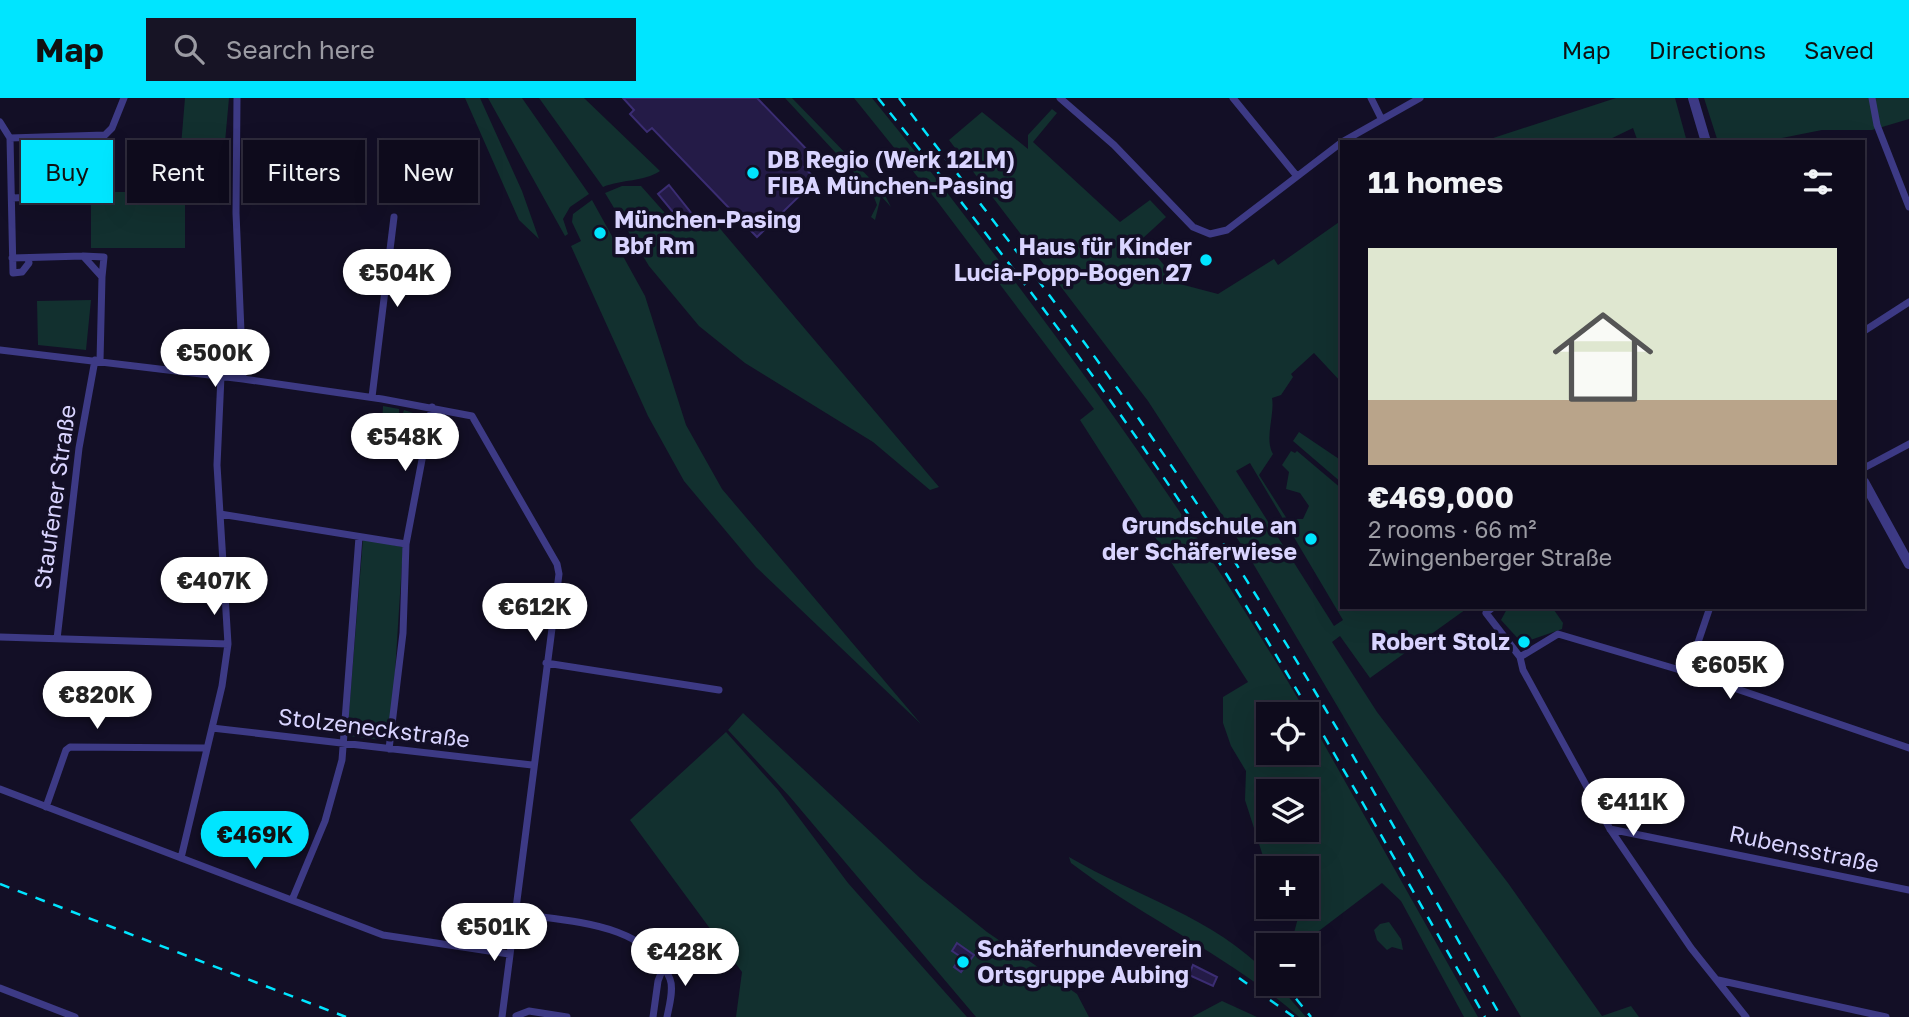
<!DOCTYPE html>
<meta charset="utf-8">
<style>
body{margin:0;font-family:"Golos Text",sans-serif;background:#171425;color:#f1f3f6;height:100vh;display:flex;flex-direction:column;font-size:26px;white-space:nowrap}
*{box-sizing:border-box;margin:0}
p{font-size:23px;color:#9b9ba3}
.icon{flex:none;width:38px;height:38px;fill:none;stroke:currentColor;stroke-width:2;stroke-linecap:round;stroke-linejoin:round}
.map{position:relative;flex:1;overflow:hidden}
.sheet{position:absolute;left:1340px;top:42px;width:525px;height:469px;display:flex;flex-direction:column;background:#0e0b1c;border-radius:0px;box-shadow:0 7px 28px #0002,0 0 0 2px #2e2b3b}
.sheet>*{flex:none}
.top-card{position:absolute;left:21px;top:42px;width:665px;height:63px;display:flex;gap:14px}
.controls{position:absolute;left:1256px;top:604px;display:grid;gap:14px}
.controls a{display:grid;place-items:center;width:63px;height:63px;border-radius:0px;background:#0e0b1c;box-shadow:0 7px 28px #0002,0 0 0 2px #2e2b3b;font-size:35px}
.price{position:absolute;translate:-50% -60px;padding:0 16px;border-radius:24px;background:#fff;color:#222;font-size:23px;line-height:46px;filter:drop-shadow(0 2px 4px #0008)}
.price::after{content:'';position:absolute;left:50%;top:42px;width:21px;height:16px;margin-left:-10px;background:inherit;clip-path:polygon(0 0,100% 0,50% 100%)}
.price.selected{background:#00e5ff;color:#111}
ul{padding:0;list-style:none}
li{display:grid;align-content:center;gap:14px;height:371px;padding:0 28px}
li span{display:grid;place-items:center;height:217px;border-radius:0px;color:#555}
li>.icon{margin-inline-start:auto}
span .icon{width:126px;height:126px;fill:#fffc;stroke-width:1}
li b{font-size:30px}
h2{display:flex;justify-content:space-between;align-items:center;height:84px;padding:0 28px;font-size:30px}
.pill{padding:0 24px;border-radius:0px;background:#0e0b1c;box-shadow:0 7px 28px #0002,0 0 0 2px #2e2b3b;font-size:24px;line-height:63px}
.pill.selected{background:#00e5ff;color:#111}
header{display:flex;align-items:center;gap:42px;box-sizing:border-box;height:98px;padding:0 35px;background:#00e5ff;color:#111}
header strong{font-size:33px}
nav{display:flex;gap:38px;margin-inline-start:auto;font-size:24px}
.search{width:490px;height:63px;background:#171425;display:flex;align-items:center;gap:18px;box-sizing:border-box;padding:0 24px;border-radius:0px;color:#9b9ba3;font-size:26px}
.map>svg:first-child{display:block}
.green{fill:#12302f;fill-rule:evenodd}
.building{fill:#241b47;stroke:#3b2d73;stroke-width:2}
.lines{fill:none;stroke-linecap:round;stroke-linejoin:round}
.minor{stroke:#3d3a85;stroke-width:7}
.tertiary{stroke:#3d3a85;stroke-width:10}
.rail{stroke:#00e5ff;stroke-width:2.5;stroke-dasharray:10 9;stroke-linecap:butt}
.poi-dot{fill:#00e5ff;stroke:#130f26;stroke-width:2.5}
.labels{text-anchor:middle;stroke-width:7;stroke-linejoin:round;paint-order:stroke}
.poi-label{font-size:23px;font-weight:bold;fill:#d9d4ff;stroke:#130f26;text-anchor:start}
.street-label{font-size:23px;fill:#d9d4ff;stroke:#130f26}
</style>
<header>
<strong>Map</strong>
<div class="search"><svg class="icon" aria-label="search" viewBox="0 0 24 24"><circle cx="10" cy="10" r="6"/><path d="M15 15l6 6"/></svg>Search here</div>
<nav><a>Map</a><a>Directions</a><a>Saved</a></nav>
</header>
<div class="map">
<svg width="1909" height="919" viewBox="0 0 1909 919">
<rect width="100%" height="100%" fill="#130f26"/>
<!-- green -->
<path class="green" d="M185 0H229L225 44 193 41 185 51V150H91V94H127V49L181 48Z
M465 0H480L522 93 539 141 519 122Z
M488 0H522L589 96 570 109 563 121 568 136 565 138Z
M539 0H584L660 73C643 84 623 81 603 89Z
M785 0H792L884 95 891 109 881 98 875 122 871 119 877 107 872 94Z
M854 0H872L902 37C1048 223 1188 412 1307 616H1269V654H1307V616L1478 919H1464L1401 803 1382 785 1303 845 1294 835 1298 820 1290 809 1307 808V770H1269V777L1245 702 1246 673 1231 648 1223 625V599L1248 584 1080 322 1094 311 937 103ZM1307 693V732H1269V693Z
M1616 0H1675L1687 44H1638L1633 30 1604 44H1481Z
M1704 0H1909V21L1872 32H1822L1762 44H1718Z
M1052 11 1057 15 1033 44 1120 124 1150 102 1166 119 1142 141 1180 186 1218 196 1274 161 1278 167 1342 122V285L1314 255 1291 276 1293 279 1281 297 1272 300C1275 317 1264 341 1273 356L1259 377 1287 421H1303L1309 408 1300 395 1286 391 1289 374 1282 367 1291 353 1295 355 1297 353 1342 391V509H1469L1370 580 1340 538 1332 544 1377 614 1508 785 1602 918 1631 908 1639 919H1521L1248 457 1148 303 949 42 982 14 1028 51V37ZM1250 365 1343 522 1334 528 1236 373Z
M622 88H641L681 133H686L706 116 711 120 939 389 930 392 873 344 745 265 699 228 649 168 605 95Z
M592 102 645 198 686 327 722 391 921 626 756 469 684 383 648 318 571 148 581 143 572 124 573 116Z
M91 202 86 252 38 247 37 203Z
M383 308 399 311V318L389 316 383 329 385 334 408 339 412 320 402 318 404 312 425 319 420 348 378 340 375 337 378 333 374 331 382 329Z
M1299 334 1342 363V385L1293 343Z
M363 441 403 449 393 606 387 634 382 642 347 638Z
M1508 509H1552L1563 525 1562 531 1522 545 1501 522Z
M743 615 920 780 987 834 1077 896 1089 919H976L790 699 728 632Z
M726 634 778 692 848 785 967 919H736L742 874 630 722Z
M1069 759C1135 798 1214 819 1269 877V886H1277L1306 919H1299C1230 858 1143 820 1071 765Z
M1389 824 1401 841 1403 852 1392 849 1387 852 1377 842 1374 832 1380 826Z
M1222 903 1257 919H1192Z"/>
<!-- building -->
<path class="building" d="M623 0H757L814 59 804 69 816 82 757 139 652 30 647 34 630 16 634 12Z
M669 87 692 116 682 125 658 96Z
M957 845 974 857 961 874 954 869 961 859 952 853Z
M1193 867 1217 879 1213 888 1189 877Z"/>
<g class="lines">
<!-- minor -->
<path class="minor" d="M237 0 236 115 243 281
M1060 0 1114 47 1193 129 1210 136 1227 132 1342 44
M1233 0 1296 77
M1371 0 1381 20
M1872 0 1877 27 1909 109
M0 24 10 40 105 37 112 30 124 0
M10 40 13 175 22 174 29 165 28 160
M1342 44 1420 0
M12 100 88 97
M83 158 104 159 102 179
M12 160 83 158 102 179 100 263
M1864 233 1909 204
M0 252 243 281 382 301 472 318 557 466 559 476 502 919
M372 299 394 119
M1864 370 1909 346
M220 416 406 446
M1493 509 1486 515 1520 559 1523 572 1610 731 1691 850 1746 919
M0 539 228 546
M57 541 79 350 95 262
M1520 559 1558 536 1690 575 1909 650
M546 565 719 592
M1688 574 1710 509
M212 630 532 667
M389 651 403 535 406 446 432 309
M0 691 383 837 509 856
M46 709 66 652 70 649 205 650
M1610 731 1909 792
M181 760 222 588 228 546 217 367 221 278
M292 802 325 723 342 662 359 439
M513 815C567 824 647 823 670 881 674 891 669 909 667 919
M1718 882 1886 919
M0 890 75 919
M516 918 529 913 567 919
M653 919 658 883 663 870"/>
<!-- tertiary -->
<path class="tertiary" d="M1693 0 1706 44
M1864 384 1909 466"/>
<!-- rail -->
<path class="rail" d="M878 0C986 133 1092 270 1186 413 1293 577 1387 749 1485 919
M899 0C1012 146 1124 292 1224 447 1323 600 1412 760 1501 919
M0 786 346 919
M1264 865 1269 871
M1239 880 1294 919
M1284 886 1311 919"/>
</g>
<!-- markers -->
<g class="poi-dot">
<circle cx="753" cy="75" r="7"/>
<circle cx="600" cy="135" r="7"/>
<circle cx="1206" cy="162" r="7"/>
<circle cx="1311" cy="441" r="7"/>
<circle cx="1524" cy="544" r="7"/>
<circle cx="963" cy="864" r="7"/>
</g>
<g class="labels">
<!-- poi labels -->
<g class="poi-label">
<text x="767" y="70">DB Regio (Werk 12LM)<tspan x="767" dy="26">FIBA München-Pasing</tspan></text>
<text x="614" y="130">München-Pasing<tspan x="614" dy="26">Bbf Rm</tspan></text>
<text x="1192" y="157" text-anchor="end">Haus für Kinder<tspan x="1192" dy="26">Lucia-Popp-Bogen 27</tspan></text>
<text x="1297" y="436" text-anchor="end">Grundschule an<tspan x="1297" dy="26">der Schäferwiese</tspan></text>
<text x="1510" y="552" text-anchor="end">Robert Stolz</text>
<text x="977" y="859">Schäferhundeverein<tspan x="977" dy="26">Ortsgruppe Aubing</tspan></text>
</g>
<!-- street labels -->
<g class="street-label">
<text transform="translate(55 399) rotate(-82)" y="8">Staufener Straße</text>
<text transform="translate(374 630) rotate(7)" y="8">Stolzeneckstraße</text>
<text transform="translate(1804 751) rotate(12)" y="8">Rubensstraße</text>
</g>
</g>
</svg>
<div class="controls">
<a><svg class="icon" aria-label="locate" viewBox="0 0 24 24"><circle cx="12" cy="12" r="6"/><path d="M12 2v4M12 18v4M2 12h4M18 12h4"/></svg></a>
<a><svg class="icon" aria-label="layers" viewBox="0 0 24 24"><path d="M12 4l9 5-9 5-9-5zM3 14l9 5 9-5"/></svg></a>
<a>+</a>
<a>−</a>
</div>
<b class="price" style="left:397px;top:211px">€504K</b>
<b class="price" style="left:215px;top:291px">€500K</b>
<b class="price" style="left:405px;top:375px">€548K</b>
<b class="price" style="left:214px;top:519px">€407K</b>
<b class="price" style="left:535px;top:545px">€612K</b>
<b class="price" style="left:1730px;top:603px">€605K</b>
<b class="price" style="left:97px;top:633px">€820K</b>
<b class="price" style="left:1633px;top:740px">€411K</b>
<b class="price selected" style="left:255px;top:773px">€469K</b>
<b class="price" style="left:494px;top:865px">€501K</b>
<b class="price" style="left:685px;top:890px">€428K</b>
<div class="top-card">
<a class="pill selected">Buy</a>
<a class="pill">Rent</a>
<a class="pill">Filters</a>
<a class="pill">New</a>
</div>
<section class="sheet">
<h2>11 homes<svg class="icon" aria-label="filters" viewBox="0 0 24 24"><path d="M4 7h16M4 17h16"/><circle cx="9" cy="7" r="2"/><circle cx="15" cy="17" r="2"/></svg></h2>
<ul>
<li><span style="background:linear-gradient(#dfe7d0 70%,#b9a48a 0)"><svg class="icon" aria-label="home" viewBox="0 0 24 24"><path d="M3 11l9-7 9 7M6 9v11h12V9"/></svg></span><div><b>€469,000</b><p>2 rooms · 66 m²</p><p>Zwingenberger Straße</p></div></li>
</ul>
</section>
</div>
